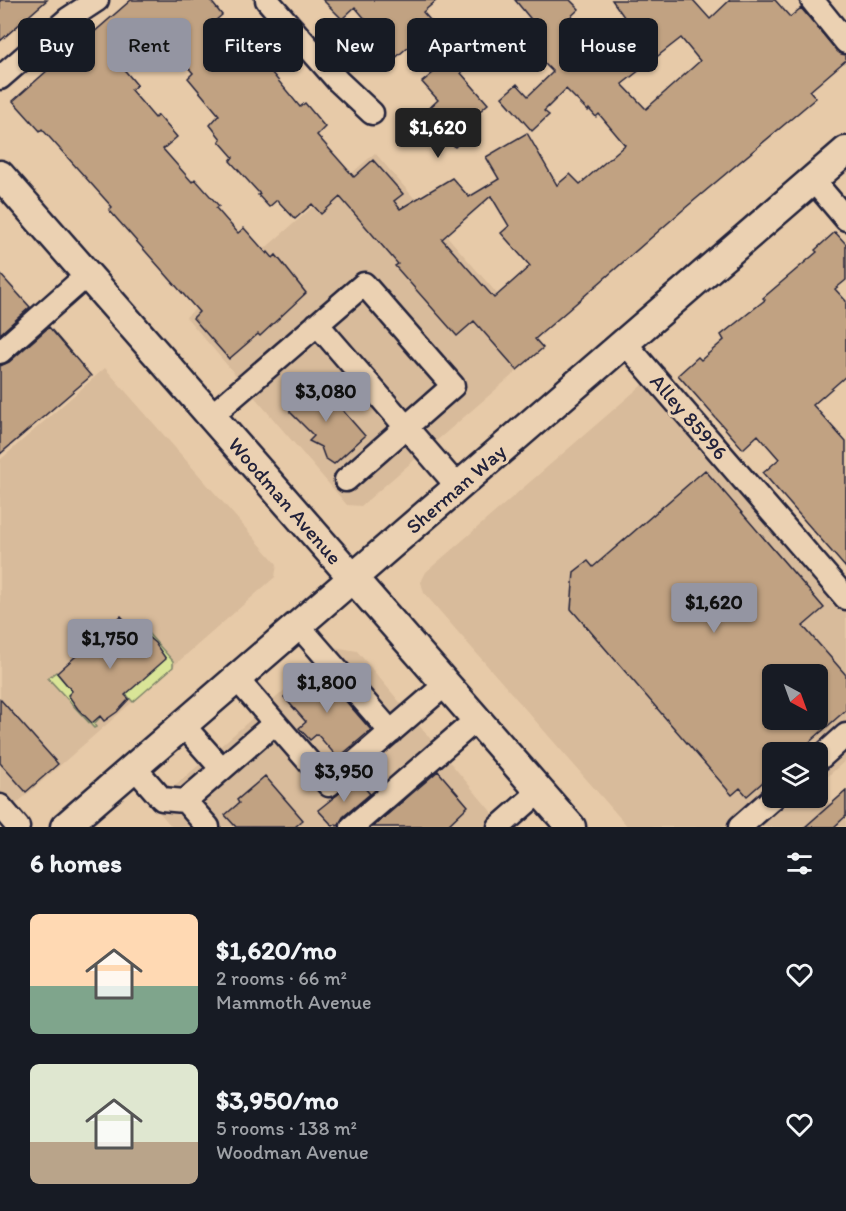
<!DOCTYPE html>
<meta charset="utf-8">
<style>
body{margin:0;font-family:Itim,sans-serif;background:#20242c;color:#f1f3f6;height:100vh;display:flex;flex-direction:column;font-size:22px;white-space:nowrap}
*{box-sizing:border-box;margin:0}
p{font-size:20px;color:#9ea1a6}
.icon{flex:none;width:33px;height:33px;fill:none;stroke:currentColor;stroke-width:2;stroke-linecap:round;stroke-linejoin:round}
.map{position:relative;height:827px;overflow:hidden}
.panel{display:flex;flex-direction:column;background:#171b24;flex:1}
.panel>*{flex:none}
.hud{position:absolute;left:18px;top:18px;width:810px;height:54px;display:flex;gap:12px}
.needle{width:39px;rotate:139deg}
.fabs{position:absolute;left:762px;top:664px;display:grid;gap:12px}
.fabs a{display:grid;place-items:center;width:66px;height:66px;border-radius:9px;background:#171b24;box-shadow:0 2px 4px #0004;font-size:30px}
.price{position:absolute;translate:-50% -51px;padding:0 14px;border-radius:6px;background:#9495a2;color:#111;font-size:20px;line-height:39px;filter:drop-shadow(0 2px 3px #0008)}
.price::after{content:'';position:absolute;left:50%;top:36px;width:18px;height:14px;margin-left:-9px;background:inherit;clip-path:polygon(0 0,100% 0,50% 100%)}
.price.selected{background:#222;color:#fff}
ul{padding:0;list-style:none}
li{display:flex;align-items:center;gap:18px;height:150px;padding:0 30px}
li span{display:grid;place-items:center;flex:none;width:168px;height:120px;border-radius:9px;color:#555}
li>.icon{margin-inline-start:auto}
span .icon{width:72px;height:72px;fill:#fffc;stroke-width:1}
li b{font-size:26px}
h2{display:flex;justify-content:space-between;align-items:center;height:72px;padding:0 30px;font-size:26px}
.chip{padding:0 21px;border-radius:9px;background:#171b24;box-shadow:0 2px 4px #0004;font-size:21px;line-height:54px}
.chip.selected{background:#9495a2;color:#111}
.map>svg:first-child{display:block}
.built{fill:#d8bb9b;fill-rule:evenodd}
.green{fill:#d9e597;stroke:#7e8469;stroke-width:1.5}
.building{fill:#c1a282;stroke:#22223b;stroke-width:1.5;fill-rule:evenodd}
.lines{fill:none;stroke-linecap:round;stroke-linejoin:round}
.minor-casing{stroke:#22223b;stroke-width:27}
.major-casing{stroke:#22223b;stroke-width:33}
.minor{stroke:#ebd1b2;stroke-width:22}
.major{stroke:#ebd1b2;stroke-width:28}
.labels{text-anchor:middle;stroke-width:6;stroke-linejoin:round;paint-order:stroke}
.street-label{font-size:21px;fill:#22223b;stroke:#ebd1b2}
</style>
<div class="map">
<svg width="846" height="827" viewBox="0 0 846 827">
<rect width="100%" height="100%" fill="#e7caa8"/>
<filter id="ink" filterUnits="userSpaceOnUse"><feTurbulence type="fractalNoise" baseFrequency=".0167" numOctaves="2"/><feDisplacementMap in="SourceGraphic" scale="12" xChannelSelector="R" yChannelSelector="G"/><feConvolveMatrix kernelMatrix="1 2 1 2 8 2 1 2 1" color-interpolation-filters="sRGB"/></filter>
<g filter="url(#ink)">
<!-- built -->
<path class="built" d="M375 153 544 348 361 506 347 505 186 317Z
M664 366 846 579V760L818 785V753H772V798H818V791L846 821V827H628L424 593 421 582 426 572ZM772 675H818V720H772Z
M105 368 277 564 275 577 0 818V460Z
M334 647 357 651 504 827H172L153 805Z"/>
<!-- green -->
<path class="green" d="M138 622 173 661V667L133 702 126 694 122 697 140 637 131 628Z
M56 672 75 694 103 714 94 724 96 727 94 728 48 678Z"/>
<!-- building -->
<path class="building" d="M0 0H47L0 41Z
M131 0H210L222 15 208 27 236 60 250 48 253 50 300 107 305 103 325 127 317 135 354 177 373 160 403 194 394 201 400 209 452 178 469 197 499 179 486 157 527 133 557 185 570 174 580 184 625 145 599 114 596 117 589 109 588 111 566 89 544 111 549 115 532 131 502 97 517 84 528 96 553 72 519 38 534 23 515 0H570L579 9 567 20 593 47 627 21 612 0H693L710 19 730 0H775L790 17 801 8 836 50 846 55V60L810 91 816 98 684 209 535 339 543 348 517 370 474 321 457 336 395 266 398 264 340 197 321 214 312 204 295 219 277 200 269 207 258 195 260 194 230 161 233 157 219 141 221 139 210 125 219 115 188 78 193 73 159 35 122 67 137 85 131 90 155 118 158 115 177 137 163 149 192 182 195 179 219 206 216 208 238 233 244 228 267 254 268 252 273 258 276 255 306 293 260 336 258 334 229 359 193 318 199 312 109 210 112 207 42 129 40 131 13 101 92 31 93 33ZM681 38 700 61 646 109 622 84ZM491 196 509 226 501 233 530 266 494 298 442 239Z
M323 0H437L423 12 452 45 465 34 477 48 464 59 470 65 461 73 488 104 461 128 468 135 455 147 440 130 438 132 434 128 418 143 406 130 438 100 422 82 433 73 409 46 392 61H389L378 46 384 41 355 7 342 19Z
M835 232 846 244V280L835 289 846 301V376L813 405 846 442V568L763 473 779 459 758 435 743 449 678 375 698 357 701 360 724 340 721 335 765 300 763 298 817 252 815 250Z
M0 274 30 307 0 334Z
M49 327 91 376 0 454V366L9 362Z
M317 381 365 436 334 464 325 458 321 447 309 441 314 436 290 412V404Z
M705 470 824 608 803 626 846 675V710L797 753H772V774L747 796 740 788 732 795 571 609 574 572 588 561 593 567ZM772 675H818V720H772Z
M121 616 137 634 141 631 155 643 166 659 125 695 129 699 117 712 104 721 100 716 92 723 78 709 68 695 72 691 57 673Z
M317 668 371 730 338 758 317 734 310 740 299 728 306 722 284 697Z
M0 699 58 764 26 792 0 763Z
M438 771 468 806 446 827H373Z
M265 776 303 820 295 827H236L225 815 239 803 237 800Z
M357 779 370 794 343 817 339 825 337 826 336 824 333 826 318 810Z
M846 791V816L834 827H805Z"/>
<g class="lines">
<defs>
<path id="minor" d="M267 0 338 81 372 113
M812 0 846 42
M0 78 68 19 97 0
M813 180 846 219
M317 324 458 487
M625 343 846 598
M0 352 87 275
M211 416 364 284 453 386 346 480
M298 625 391 732
M236 678 329 785 446 684
M183 725 222 769
M818 760 846 735
M134 767 162 799 185 801 208 827
M185 801 275 723
M0 806 18 827
M352 827 477 719
M499 827 540 791
M740 827 773 798"/>
<path id="major" d="M0 175 571 827
M65 827 846 151"/>
</defs>
<!-- minor casing -->
<use href="#minor" class="minor-casing"/>
<!-- major casing -->
<use href="#major" class="major-casing"/>
<!-- minor -->
<use href="#minor" class="minor"/>
<!-- major -->
<use href="#major" class="major"/>
</g>
</g>
<g class="labels">
<!-- street labels -->
<g class="street-label">
<text transform="translate(689 417) rotate(49)" y="7">Alley 85996</text>
<text transform="translate(456 489) rotate(-41)" y="7">Sherman Way</text>
<text transform="translate(285 501) rotate(49)" y="7">Woodman Avenue</text>
</g>
</g>
</svg>
<div class="fabs">
<a><svg class="needle" viewBox="-14 -14 28 28"><path d="M0-13l5 13h-10z" fill="#e53935"/><path d="M0 13l5-13h-10z" fill="#9ea1a6"/></svg></a>
<a><svg class="icon" aria-label="layers" viewBox="0 0 24 24"><path d="M12 4l9 5-9 5-9-5zM3 14l9 5 9-5"/></svg></a>
</div>
<b class="price selected" style="left:438px;top:159px">$1,620</b>
<b class="price" style="left:326px;top:423px">$3,080</b>
<b class="price" style="left:714px;top:634px">$1,620</b>
<b class="price" style="left:110px;top:670px">$1,750</b>
<b class="price" style="left:327px;top:714px">$1,800</b>
<b class="price" style="left:344px;top:803px">$3,950</b>
<div class="hud">
<a class="chip">Buy</a>
<a class="chip selected">Rent</a>
<a class="chip">Filters</a>
<a class="chip">New</a>
<a class="chip">Apartment</a>
<a class="chip">House</a>
</div>
</div>
<section class="panel">
<h2>6 homes<svg class="icon" aria-label="filters" viewBox="0 0 24 24"><path d="M4 7h16M4 17h16"/><circle cx="9" cy="7" r="2"/><circle cx="15" cy="17" r="2"/></svg></h2>
<ul>
<li><span style="background:linear-gradient(#ffd9b3 60%,#7fa58c 0)"><svg class="icon" aria-label="home" viewBox="0 0 24 24"><path d="M3 11l9-7 9 7M6 9v11h12V9"/></svg></span><div><b>$1,620/mo</b><p>2 rooms · 66 m²</p><p>Mammoth Avenue</p></div><svg class="icon" aria-label="heart" viewBox="0 0 24 24"><path d="M12 20l-8-8c-3-5 5-10 8-4 3-6 11-1 8 4z"/></svg></li>
<li><span style="background:linear-gradient(#dfe7d0 65%,#b9a48a 0)"><svg class="icon" aria-label="home" viewBox="0 0 24 24"><path d="M3 11l9-7 9 7M6 9v11h12V9"/></svg></span><div><b>$3,950/mo</b><p>5 rooms · 138 m²</p><p>Woodman Avenue</p></div><svg class="icon" aria-label="heart" viewBox="0 0 24 24"><path d="M12 20l-8-8c-3-5 5-10 8-4 3-6 11-1 8 4z"/></svg></li>
</ul>
</section>
